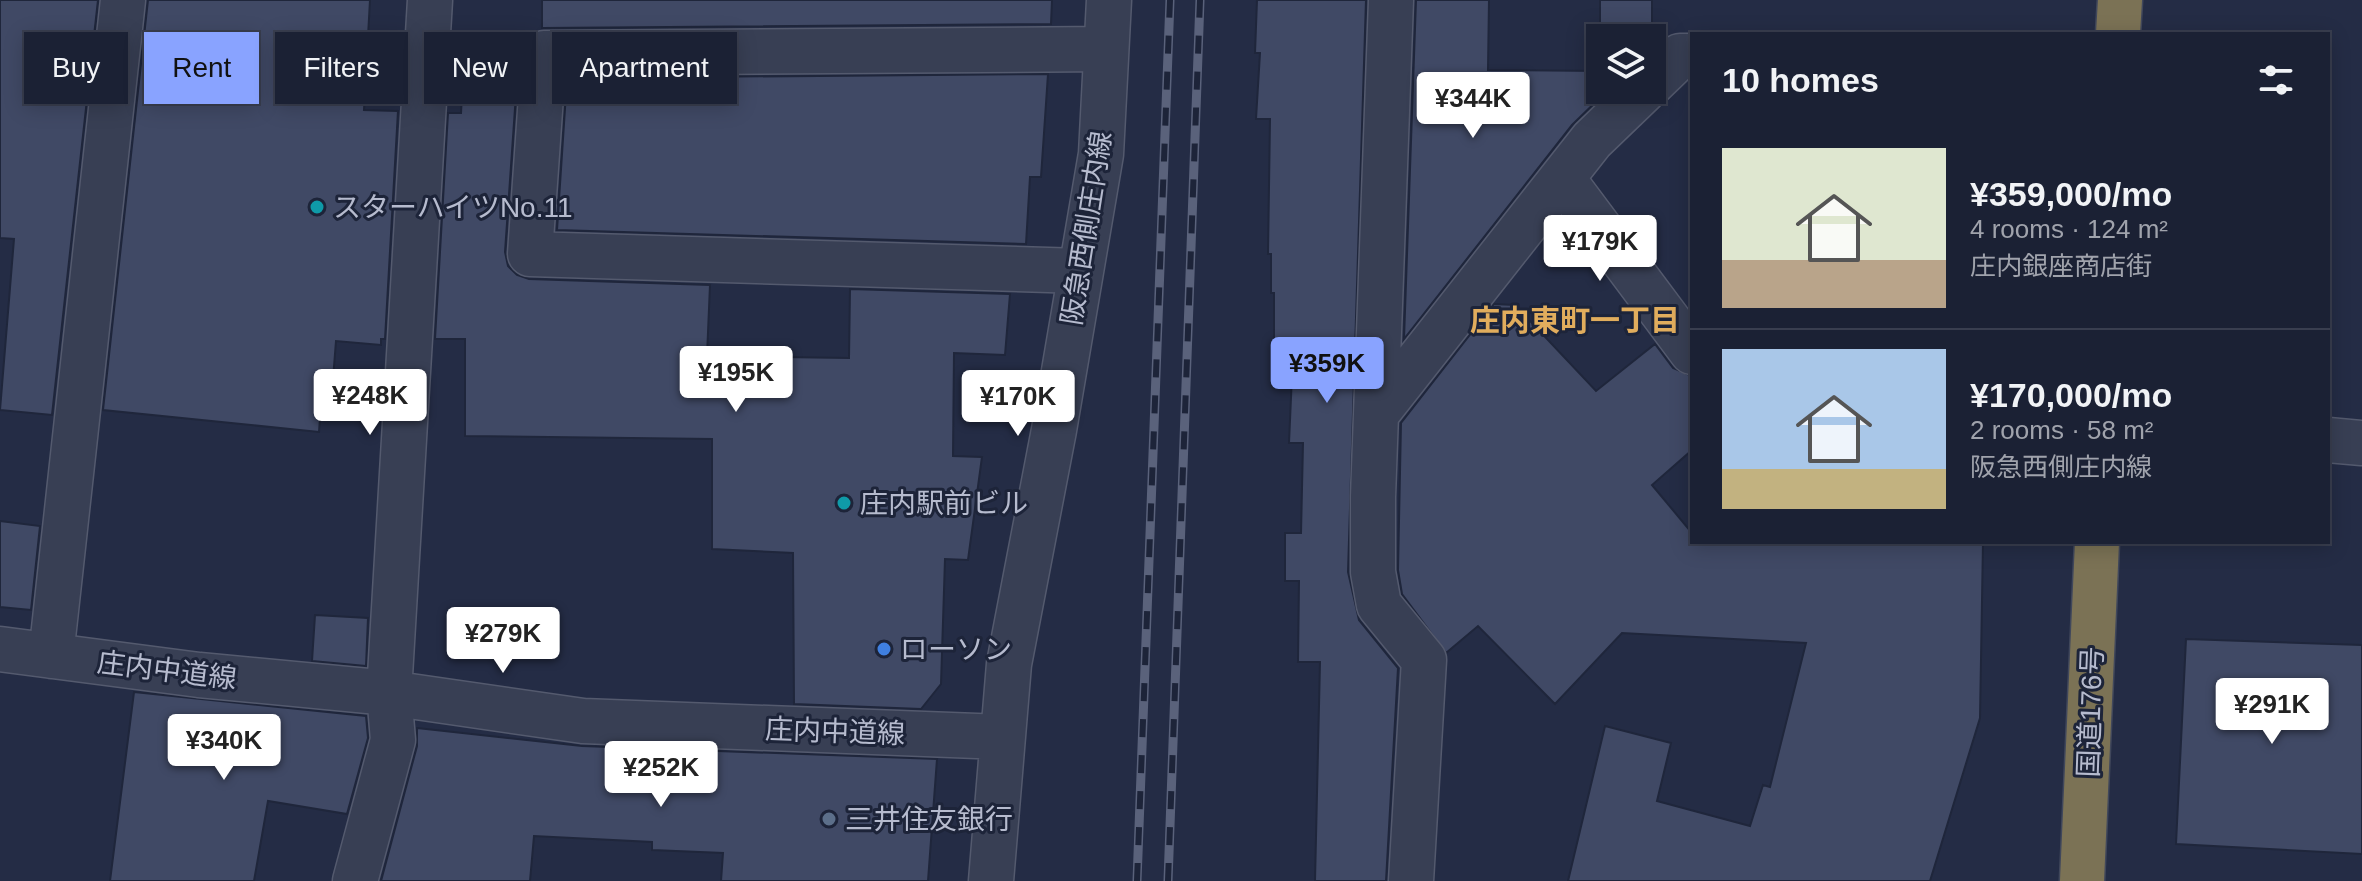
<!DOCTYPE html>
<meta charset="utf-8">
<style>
body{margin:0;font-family:Helvetica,"Noto Sans JP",sans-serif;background:#282e40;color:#f1f3f6;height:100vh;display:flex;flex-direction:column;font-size:30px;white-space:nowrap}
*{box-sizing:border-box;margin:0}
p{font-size:26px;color:#a0a3ac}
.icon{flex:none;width:44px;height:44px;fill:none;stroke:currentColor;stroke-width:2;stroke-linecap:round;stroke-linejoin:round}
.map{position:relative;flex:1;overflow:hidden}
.panel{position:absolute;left:1690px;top:32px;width:640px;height:512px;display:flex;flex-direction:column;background:#1b2134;border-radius:0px;box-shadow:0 4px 20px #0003,0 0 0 2px #393e4f}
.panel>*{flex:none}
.guide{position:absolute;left:24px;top:32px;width:760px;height:72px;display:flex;gap:16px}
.buttons{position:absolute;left:1586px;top:24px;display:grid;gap:16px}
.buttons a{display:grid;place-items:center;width:80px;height:80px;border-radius:0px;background:#1b2134;box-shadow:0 4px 20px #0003,0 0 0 2px #393e4f;font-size:40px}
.price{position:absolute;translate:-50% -68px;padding:0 18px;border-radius:8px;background:#fff;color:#222;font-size:26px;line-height:52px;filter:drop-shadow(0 2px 4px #0008)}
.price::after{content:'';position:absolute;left:50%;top:48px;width:24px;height:18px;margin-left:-12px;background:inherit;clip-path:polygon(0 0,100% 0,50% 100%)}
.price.active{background:#89a3ff;color:#111}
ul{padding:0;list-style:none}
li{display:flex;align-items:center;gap:24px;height:200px;padding:0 32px}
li+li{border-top:2px solid #393e4f}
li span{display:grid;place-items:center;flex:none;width:224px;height:160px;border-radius:0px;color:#555}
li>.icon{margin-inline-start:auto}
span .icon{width:96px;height:96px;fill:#fffc;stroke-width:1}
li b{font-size:34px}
h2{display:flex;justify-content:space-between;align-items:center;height:96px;padding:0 32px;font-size:34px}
.chip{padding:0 28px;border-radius:0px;background:#1b2134;box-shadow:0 4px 20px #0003,0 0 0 2px #393e4f;font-size:28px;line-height:72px}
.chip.active{background:#89a3ff;color:#111}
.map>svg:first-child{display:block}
.building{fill:#404965;stroke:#1f263b;stroke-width:2}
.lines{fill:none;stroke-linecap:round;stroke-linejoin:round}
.minor-casing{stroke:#545a6e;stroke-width:47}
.highway-casing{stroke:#40475b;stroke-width:47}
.minor{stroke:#383f54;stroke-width:44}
.highway{stroke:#7b7255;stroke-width:44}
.rail-casing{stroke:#5a627b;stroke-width:9}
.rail{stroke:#1d2439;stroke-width:6;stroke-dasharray:18;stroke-linecap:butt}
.culture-dot{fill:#0f9aa8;stroke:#1d2439;stroke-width:3}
.shop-dot{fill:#3f7fe0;stroke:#1d2439;stroke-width:3}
.service-dot{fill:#5c6f8a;stroke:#1d2439;stroke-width:3}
.labels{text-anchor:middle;stroke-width:6;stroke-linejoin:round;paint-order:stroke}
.poi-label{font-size:28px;fill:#b6bbce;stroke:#1d2439;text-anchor:start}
.street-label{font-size:28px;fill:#b6bbce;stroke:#1d2439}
.neighbourhood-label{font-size:30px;font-weight:bold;fill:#e1ad5d;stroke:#1d2439}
</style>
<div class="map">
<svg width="2362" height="881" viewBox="0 0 2362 881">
<rect width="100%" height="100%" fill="#242c45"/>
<!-- building -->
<path class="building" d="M0 0H98L52 415 0 410 14 239 0 238Z
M148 0H370L364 110 398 111 385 339H381V345L336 341 332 392 322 391 319 432 103 410Z
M542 0H1052L1051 24 542 28Z
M1257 0H1366L1348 572 1359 620 1398 668 1386 881H1315L1320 662H1298L1299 581H1285V533H1301L1303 443H1289L1293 352 1274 351V293H1271V254H1268L1270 119H1256L1260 53H1255Z
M1416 0H1489L1488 70 1600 71V90H1608L1572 125 1404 339Z
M1600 0H1652V48V38H1600V50Z
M465 35 525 38 519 51 505 252 508 266 517 275 529 279 710 285 707 356 849 358 850 289 1010 294 1005 355 954 353 953 456 982 457 968 560 945 559 941 684 921 709 794 704 793 553 712 549V439L465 436V339H435L448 113H461Z
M1048 74 1041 177H1030L1026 244 557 230 567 78Z
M1494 304 1515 305 1596 391 1655 344 1673 368 1692 376V450L1652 485 1692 533V542H1983L1980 718 1930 881H1568L1605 726 1671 743 1657 801 1750 826 1763 785 1770 787 1806 643 1622 633 1555 704 1478 626 1446 653 1402 594 1398 570 1401 423Z
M0 521 40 526 31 610 0 607Z
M315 615 368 618 366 666 312 661Z
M2186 639 2362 645V854L2176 844Z
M134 692 366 716 368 738 347 814 268 801 254 881H110Z
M417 728 582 746 937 759 928 881H721L723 853 652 850V842L534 836 530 881H381L417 746Z"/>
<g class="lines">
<defs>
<path id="minor" d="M1391 0 1373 497V572L1379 605 1424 660 1411 881
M1652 83 1680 56H1692
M1562 178 1692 352
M1081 271 530 254 544 53 1106 49
M1377 413 1592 140 1644 90
M2328 440 2362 443
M0 649 199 675 389 693 583 721 1003 737
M51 656 123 0
M355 881 393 740 389 693 430 0
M991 881 1009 664 1054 430 1101 154 1109 0"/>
<path id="highway" d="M2118 34 2120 0
M2082 881 2097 542"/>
</defs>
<!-- minor casing -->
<use href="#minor" class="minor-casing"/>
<!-- highway casing -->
<use href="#highway" class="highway-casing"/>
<!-- minor -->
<use href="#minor" class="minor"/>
<!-- highway -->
<use href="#highway" class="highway"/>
<defs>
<path id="rail" d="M1137 881 1170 0
M1168 881 1200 0"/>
</defs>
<!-- rail casing -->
<use href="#rail" class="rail-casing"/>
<!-- rail -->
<use href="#rail" class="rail"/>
</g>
<!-- markers -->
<g class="culture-dot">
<circle cx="317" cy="207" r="8"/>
<circle cx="844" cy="503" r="8"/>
</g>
<circle class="shop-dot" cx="884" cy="649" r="8"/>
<circle class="service-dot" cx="829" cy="819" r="8"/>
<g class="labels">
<!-- poi labels -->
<g class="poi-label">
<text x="333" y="217">スターハイツNo.11</text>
<text x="860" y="513">庄内駅前ビル</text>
<text x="900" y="659">ローソン</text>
<text x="845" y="829">三井住友銀行</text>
</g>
<!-- street labels -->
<g class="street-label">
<text transform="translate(1086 228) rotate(-81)" y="10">阪急西側庄内線</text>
<text transform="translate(167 670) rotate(7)" y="10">庄内中道線</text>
<text transform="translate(2090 712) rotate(-88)" y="10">国道176号</text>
<text transform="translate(835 731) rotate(2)" y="10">庄内中道線</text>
</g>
<!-- neighbourhood labels -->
<g class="neighbourhood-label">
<text x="1575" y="331">庄内東町一丁目</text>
</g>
</g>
</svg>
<div class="buttons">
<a><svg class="icon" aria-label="layers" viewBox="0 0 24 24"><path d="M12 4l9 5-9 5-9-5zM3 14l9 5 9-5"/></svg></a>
</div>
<b class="price" style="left:1473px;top:140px">¥344K</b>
<b class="price" style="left:1600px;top:283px">¥179K</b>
<b class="price active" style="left:1327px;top:405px">¥359K</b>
<b class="price" style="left:736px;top:414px">¥195K</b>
<b class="price" style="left:370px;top:437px">¥248K</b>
<b class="price" style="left:1018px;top:438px">¥170K</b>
<b class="price" style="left:503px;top:675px">¥279K</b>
<b class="price" style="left:2272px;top:746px">¥291K</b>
<b class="price" style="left:224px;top:782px">¥340K</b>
<b class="price" style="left:661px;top:809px">¥252K</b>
<div class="guide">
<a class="chip">Buy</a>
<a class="chip active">Rent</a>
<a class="chip">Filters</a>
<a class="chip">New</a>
<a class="chip">Apartment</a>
</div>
<section class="panel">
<h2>10 homes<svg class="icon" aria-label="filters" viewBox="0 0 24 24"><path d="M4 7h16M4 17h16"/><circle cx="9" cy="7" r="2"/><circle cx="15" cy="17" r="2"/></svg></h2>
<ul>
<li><span style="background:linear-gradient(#dfe7d0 70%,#b9a48a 0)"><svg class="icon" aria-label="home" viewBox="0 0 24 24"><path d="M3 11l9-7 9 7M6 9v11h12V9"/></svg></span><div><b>¥359,000/mo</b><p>4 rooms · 124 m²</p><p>庄内銀座商店街</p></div></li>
<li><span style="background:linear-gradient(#a9c7e8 75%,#c2b280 0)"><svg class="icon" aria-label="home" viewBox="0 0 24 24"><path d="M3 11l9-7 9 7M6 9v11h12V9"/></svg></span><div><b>¥170,000/mo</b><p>2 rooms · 58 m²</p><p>阪急西側庄内線</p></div></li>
</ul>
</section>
</div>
